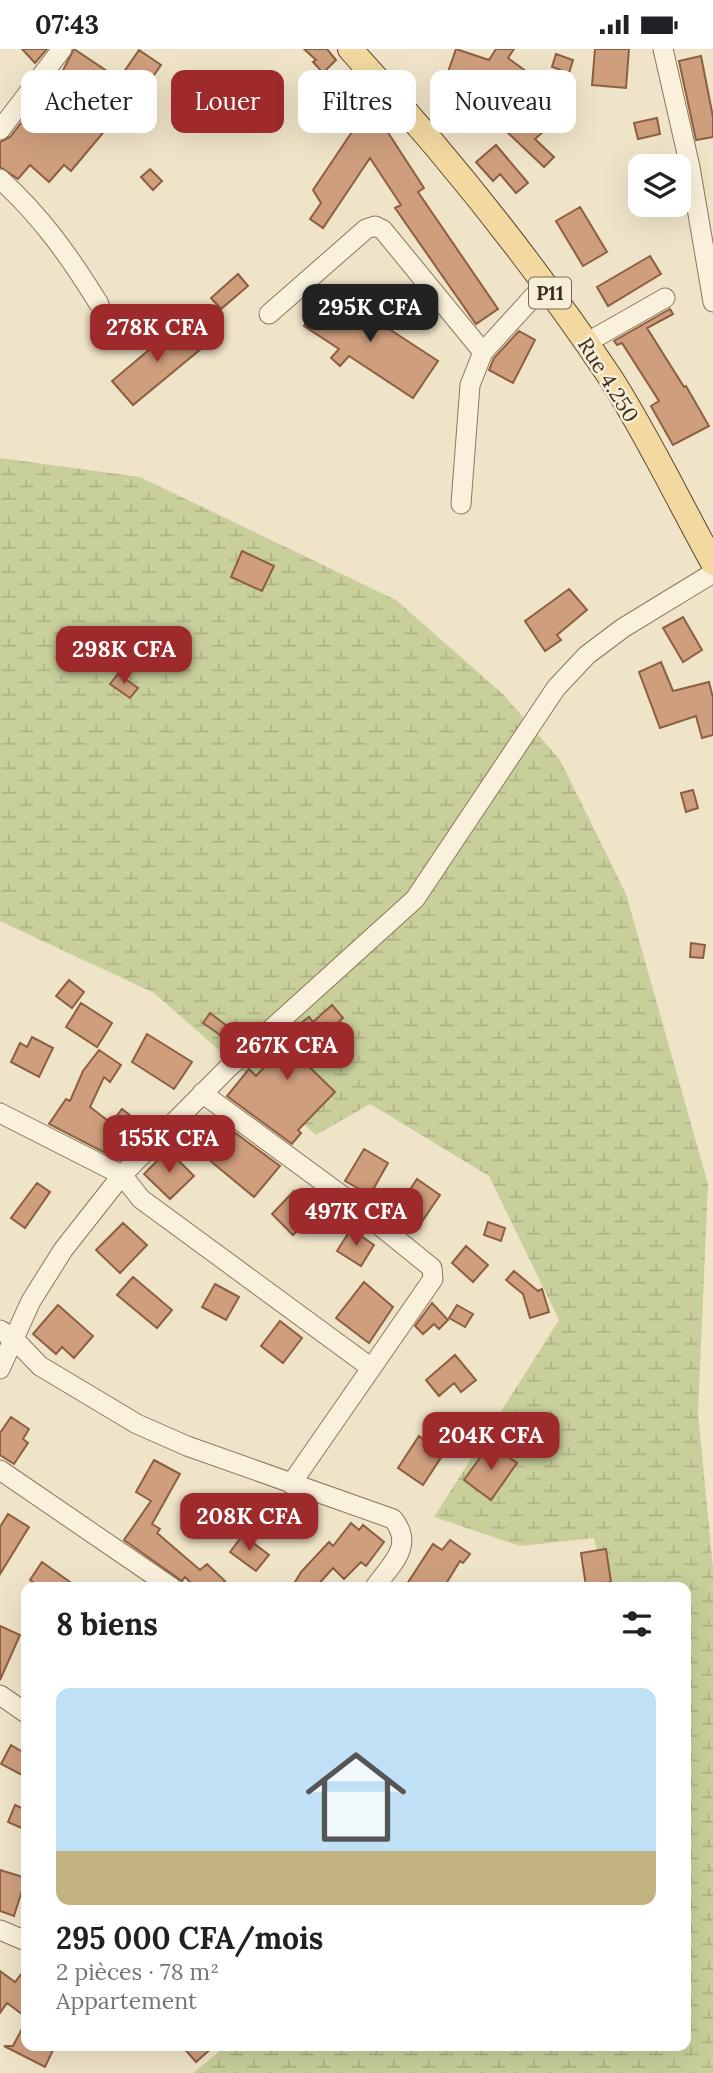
<!DOCTYPE html>
<html lang="fr">
<meta charset="utf-8">
<style>
body{margin:0;font-family:Lora,serif;background:#f6f6f6;color:#202124;height:100vh;display:flex;flex-direction:column;font-size:26px;white-space:nowrap}
*{box-sizing:border-box;margin:0}
p{font-size:23px;color:#757577}
.icon{flex:none;width:38px;height:38px;fill:none;stroke:currentColor;stroke-width:2;stroke-linecap:round;stroke-linejoin:round}
.map{position:relative;flex:1;overflow:hidden}
.side{position:absolute;left:21px;top:1533px;width:670px;height:469px;display:flex;flex-direction:column;background:#fff;border-radius:14px;box-shadow:0 7px 28px #0002}
.side>*{flex:none}
.top-card{position:absolute;left:21px;top:21px;width:672px;height:63px;display:flex;gap:14px}
.controls{position:absolute;left:628px;top:105px;display:grid;gap:14px}
.controls a{display:grid;place-items:center;width:63px;height:63px;border-radius:14px;background:#fff;box-shadow:0 7px 28px #0002;font-size:35px}
.price{position:absolute;translate:-50% -60px;padding:0 16px;border-radius:14px;background:#9e2a2b;color:#fff;font-size:23px;line-height:46px;filter:drop-shadow(0 2px 4px #0008)}
.price::after{content:'';position:absolute;left:50%;top:42px;width:21px;height:16px;margin-left:-10px;background:inherit;clip-path:polygon(0 0,100% 0,50% 100%)}
.price.on{background:#222;color:#fff}
ul{padding:0;list-style:none}
li{display:grid;align-content:center;gap:14px;height:371px;padding:0 35px}
li span{display:grid;place-items:center;height:217px;border-radius:14px;color:#555}
li>.icon{margin-inline-start:auto}
span .icon{width:126px;height:126px;fill:#fffc;stroke-width:1}
li b{font-size:30px}
h2{display:flex;justify-content:space-between;align-items:center;height:84px;padding:0 35px;font-size:30px}
.pill{padding:0 24px;border-radius:14px;background:#fff;box-shadow:0 7px 28px #0002;font-size:24px;line-height:63px}
.pill.on{background:#9e2a2b;color:#fff}
.status{display:flex;justify-content:space-between;align-items:center;height:49px;padding:0 35px;background:#fff;direction:ltr}
.status svg{height:19px;fill:currentColor}
.map>svg:first-child{display:block}
.wetland{fill:url(#wetland-marsh)}
.building{fill:#cf9f7d;stroke:#8d5f41;stroke-width:2}
.lines{fill:none;stroke-linecap:round;stroke-linejoin:round}
.minor-casing{stroke:#8d765c;stroke-width:21}
.major-casing{stroke:#5b4430;stroke-width:26}
.minor{stroke:#faf1dc;stroke-width:19}
.major{stroke:#f3d9a0;stroke-width:24}
.labels{text-anchor:middle;stroke-width:5;stroke-linejoin:round;paint-order:stroke}
.shield{fill:#f7eed8;stroke:#756857;stroke-width:2}
.shield-label{font-size:19px;font-weight:bold;fill:#3d2e20}
.street-label{font-size:21px;fill:#3d2e20;stroke:#f7eed8}
</style>
<div class="status"><b>07:43</b><svg viewBox="0 0 49 12"><path d="M0 12V9h3v3zM5 12V6h3v6zM10 12V3h3v9zM15 12V0h3v12zM26 1h20v11H26zM47 4h2v5h-2z"/></svg></div>
<div class="map">
<svg width="713" height="2024" viewBox="0 0 713 2024">
<defs>
<pattern id="wetland-marsh" width="20" height="14" patternUnits="userSpaceOnUse" patternTransform="scale(1.75)"><rect width="20" height="14" fill="#c9cf9b"/><path d="M1 5h8M5 5V1M11 12h8M15 12V8" fill="none" stroke="#aeb285"/></pattern>
</defs>
<rect width="100%" height="100%" fill="#f0e4c8"/>
<!-- wetland -->
<path class="wetland" d="M0 409 140 428 396 551 504 646 560 711 626 845 708 1135 698 1364 713 1519V2024H193L226 1997H686V1538H605L594 1489 520 1497 434 1468 559 1271 489 1127 370 1055 316 1086 154 944 0 872Z"/>
<!-- building -->
<path class="building" d="M22 0H47L35 14Z
M74 0 119 30 139 1 161 16 131 59 127 55 71 122 64 116 49 133 30 116 18 130 0 118V93L10 88 42 47 76 76 96 53 59 29Z
M304 0H327L336 11 323 24 313 13 316 11Z
M456 0 489 11 496 0H514L508 9 531 26 514 49 544 82 535 90 554 108 544 118 486 63 475 70 467 60 477 51 472 46 480 39 447 26Z
M595 0H629L626 39 592 36Z
M556 5 573 11 569 24 552 18Z
M701 7 713 68V88L696 91 679 12Z
M370 56 424 139 418 143 498 260 476 275 395 159 401 156 370 109 323 179 310 170 321 154 313 141Z
M657 69 660 85 638 90 634 74Z
M496 96 528 134 516 144 500 125 493 132 476 113Z
M150 120 162 132 153 141 141 128Z
M580 158 607 203 583 217 556 172Z
M650 207 661 225 608 257 597 238Z
M238 225 248 237 221 260 211 249Z
M328 240 438 312 413 349 349 307 340 317 331 309 339 300 304 277Z
M670 260 673 265 647 279 684 338 686 337 709 377 673 396 651 357 659 352 622 294 617 296 614 292Z
M181 274 202 299 133 356 112 332Z
M519 282 535 291 513 334 489 321 494 309Z
M242 502 274 517 262 542 231 528Z
M569 540 587 561 557 586 561 591 545 602 525 572Z
M683 568 702 601 683 613 663 579Z
M661 613 673 642 709 633 713 649V686L702 689 696 667 660 679 639 623Z
M118 625 138 639 130 649 110 635Z
M693 741 698 759 686 763 681 744Z
M691 894 705 896 703 909 690 908Z
M69 931 84 943 72 959 56 947Z
M81 954 112 974 97 998 66 978Z
M332 956 343 969 327 983 324 979 295 1004 335 1043 298 1081 301 1084 292 1095 227 1047 249 1020 256 1027 272 1010 268 1006 293 980 309 968 313 973Z
M210 964 235 983 229 992 203 974Z
M147 985 192 1013 174 1040 132 1013Z
M32 988 53 999 39 1028 11 1013 20 994 27 998Z
M99 1001 121 1016 110 1033 104 1028 90 1058 111 1074 122 1060 142 1076 117 1110 49 1075 66 1050 70 1052 83 1022Z
M226 1077 280 1117 254 1148 202 1105Z
M364 1100 388 1114 370 1146 345 1132Z
M168 1101 194 1127 170 1150 144 1125Z
M417 1130 440 1146 417 1180 394 1165Z
M37 1134 50 1143 25 1179 11 1169Z
M294 1142 315 1163 293 1186 272 1165Z
M488 1173 505 1179 501 1192 484 1186Z
M123 1174 147 1196 120 1224 96 1201Z
M351 1180 374 1196 361 1217 337 1202Z
M466 1197 488 1216 473 1233 452 1214Z
M514 1222 538 1242 542 1240 549 1263 530 1269 523 1245 506 1231Z
M133 1228 172 1261 157 1279 117 1246Z
M364 1233 393 1258 369 1294 336 1269Z
M215 1235 239 1248 226 1271 202 1258Z
M432 1254 448 1271 439 1280 434 1275 423 1285 415 1277Z
M58 1256 93 1287 74 1309 62 1298 56 1305 33 1285Z
M457 1256 473 1265 465 1278 449 1269Z
M280 1272 302 1289 283 1314 261 1297Z
M455 1306 476 1331 461 1343 454 1334 439 1347 426 1331Z
M11 1368 29 1380 23 1390 28 1394 14 1415 0 1406V1384Z
M419 1387 444 1404 423 1436 398 1419Z
M490 1395 517 1414 491 1451 464 1431Z
M154 1411 180 1425 152 1475 160 1480 157 1484 200 1521 207 1515 225 1532 219 1538H195L185 1528 182 1532 124 1491 151 1452 136 1443Z
M8 1465 29 1478 0 1525V1478Z
M351 1474 359 1481 363 1476 384 1493 366 1517 361 1513 344 1530 333 1519 316 1538H292L301 1523 329 1493 333 1497Z
M243 1486 269 1506 256 1522 230 1503Z
M450 1491 470 1505 463 1514 460 1512 444 1538H405L433 1495 442 1501Z
M606 1500 611 1533 586 1537 581 1504Z
M42 1513 77 1538H40L30 1531Z
M0 1577 20 1586 0 1631Z
M11 1696 26 1705V1728L1 1715Z
M15 1756 26 1761V1781L8 1773Z
M0 1821 26 1829 14 1867 0 1862Z
M26 1919V1968L7 1954 0 1964V1922L15 1933Z
M26 1972V1997H55L45 2018 4 1997H13Z
M182 1997H214L196 2013Z"/>
<g class="lines">
<defs>
<path id="minor" d="M663 0 690 118 713 253
M0 81 62 0
M0 130C41 167 70 208 99 255
M269 265 366 180 375 177 383 181 483 303
M586 294 665 249
M461 455 470 336 483 303 544 236
M202 1044 348 1151 432 1219 433 1230 291 1435
M0 1064 122 1126 141 1150 370 1318
M0 1281 13 1289 40 1317 137 1375 187 1397 393 1470C415 1497 391 1515 375 1538
M0 1320 31 1252 63 1201 122 1126 226 1021 415 850 556 639 587 606 623 579 713 524
M0 1421 171 1538
M0 1646 26 1664
M0 1881 26 1892"/>
<path id="major" d="M350 0C445 103 532 212 610 328 648 387 679 453 713 514"/>
</defs>
<!-- minor casing -->
<use href="#minor" class="minor-casing"/>
<!-- major casing -->
<use href="#major" class="major-casing"/>
<!-- minor -->
<use href="#minor" class="minor"/>
<!-- major -->
<use href="#major" class="major"/>
</g>
<g class="labels">
<!-- shield labels -->
<rect class="shield" x="529" y="228.5" width="42" height="31" rx="5"/>
<g class="shield-label">
<text x="550" y="251">P11</text>
</g>
<!-- street labels -->
<g class="street-label">
<text transform="translate(608 331) rotate(58)" y="7">Rue 4.250</text>
</g>
</g>
</svg>
<div class="controls">
<a><svg class="icon" aria-label="layers" viewBox="0 0 24 24"><path d="M12 4l9 5-9 5-9-5zM3 14l9 5 9-5"/></svg></a>
</div>
<b class="price on" style="left:370px;top:295px">295K CFA</b>
<b class="price" style="left:157px;top:315px">278K CFA</b>
<b class="price" style="left:124px;top:637px">298K CFA</b>
<b class="price" style="left:287px;top:1033px">267K CFA</b>
<b class="price" style="left:169px;top:1126px">155K CFA</b>
<b class="price" style="left:356px;top:1199px">497K CFA</b>
<b class="price" style="left:491px;top:1423px">204K CFA</b>
<b class="price" style="left:249px;top:1504px">208K CFA</b>
<div class="top-card">
<a class="pill">Acheter</a>
<a class="pill on">Louer</a>
<a class="pill">Filtres</a>
<a class="pill">Nouveau</a>
</div>
<section class="side">
<h2>8 biens<svg class="icon" aria-label="filters" viewBox="0 0 24 24"><path d="M4 7h16M4 17h16"/><circle cx="9" cy="7" r="2"/><circle cx="15" cy="17" r="2"/></svg></h2>
<ul>
<li><span style="background:linear-gradient(#bfe0f5 75%,#c2b280 0)"><svg class="icon" aria-label="home" viewBox="0 0 24 24"><path d="M3 11l9-7 9 7M6 9v11h12V9"/></svg></span><div><b>295 000 CFA/mois</b><p>2 pièces · 78 m²</p><p>Appartement</p></div></li>
</ul>
</section>
</div>
